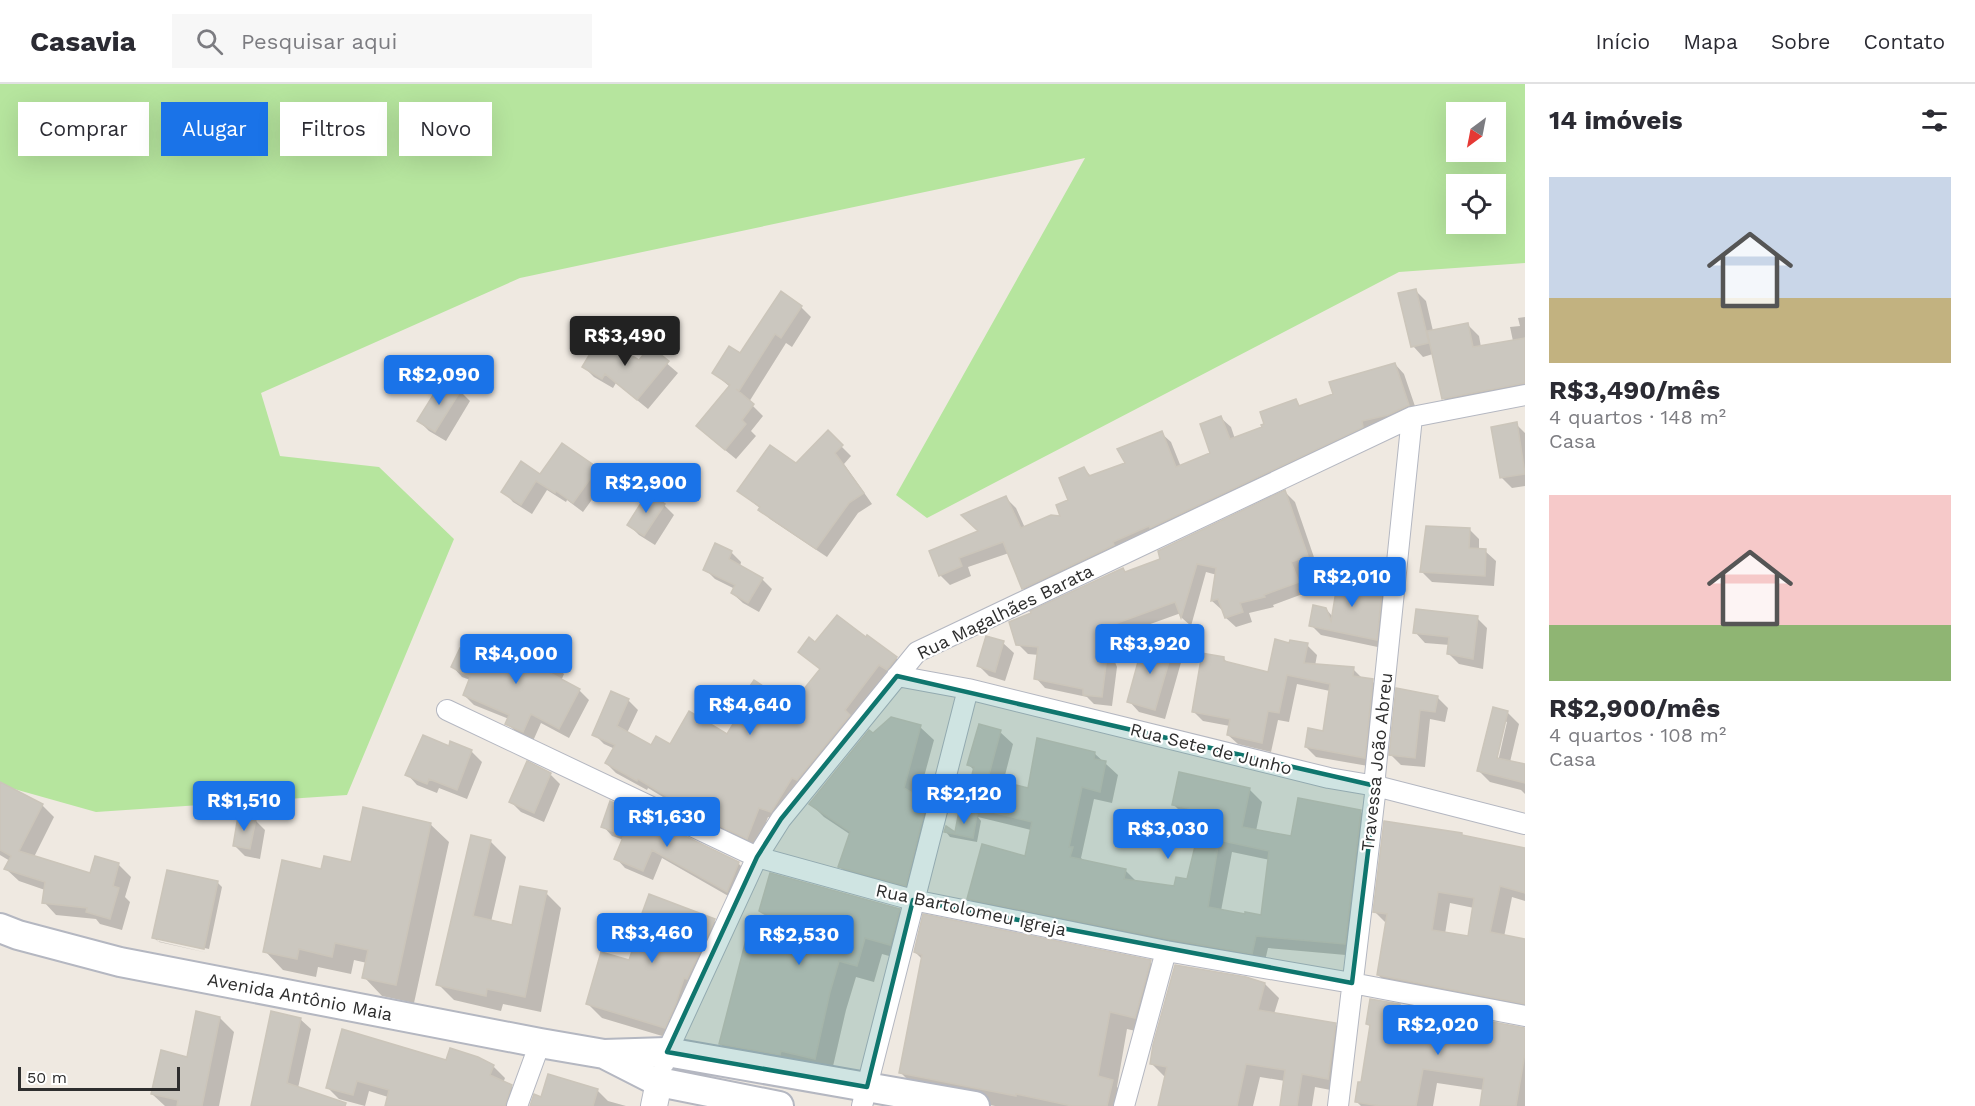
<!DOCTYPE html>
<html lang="pt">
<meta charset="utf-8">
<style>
body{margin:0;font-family:"Work Sans",sans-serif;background:#f7f7f7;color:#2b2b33;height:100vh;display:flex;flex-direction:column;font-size:22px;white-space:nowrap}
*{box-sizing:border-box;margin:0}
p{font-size:20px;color:#7c7c81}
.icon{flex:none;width:33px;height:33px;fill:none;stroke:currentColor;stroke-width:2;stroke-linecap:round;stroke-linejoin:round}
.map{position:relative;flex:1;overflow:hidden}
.panel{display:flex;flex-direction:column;background:#fff;width:450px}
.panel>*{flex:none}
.banner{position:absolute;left:18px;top:18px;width:570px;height:54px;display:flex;gap:12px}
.needle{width:39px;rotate:212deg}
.tools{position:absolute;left:1446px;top:18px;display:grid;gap:12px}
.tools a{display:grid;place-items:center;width:60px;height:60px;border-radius:0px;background:#fff;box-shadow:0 6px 24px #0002;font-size:30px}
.scale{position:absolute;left:18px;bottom:15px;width:162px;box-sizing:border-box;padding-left:6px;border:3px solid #2e2e2e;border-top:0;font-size:16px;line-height:21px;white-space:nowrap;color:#2e2e2e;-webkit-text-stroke:4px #fff;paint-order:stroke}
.price{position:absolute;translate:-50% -51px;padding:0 14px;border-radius:6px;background:#1a73e8;color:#fff;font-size:20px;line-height:39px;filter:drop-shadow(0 2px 3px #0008)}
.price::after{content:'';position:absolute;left:50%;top:36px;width:18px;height:14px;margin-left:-9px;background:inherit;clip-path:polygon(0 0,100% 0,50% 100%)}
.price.on{background:#222;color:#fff}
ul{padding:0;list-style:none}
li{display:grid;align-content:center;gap:12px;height:318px;padding:0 24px}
li span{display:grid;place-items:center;height:186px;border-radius:0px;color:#555}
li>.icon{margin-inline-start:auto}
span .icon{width:108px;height:108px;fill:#fffc;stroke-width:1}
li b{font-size:26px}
h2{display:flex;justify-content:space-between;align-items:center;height:72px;padding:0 24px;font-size:26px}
.pill{padding:0 21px;border-radius:0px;background:#fff;box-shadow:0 6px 24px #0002;font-size:21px;line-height:54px}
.pill.on{background:#1a73e8;color:#fff}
header{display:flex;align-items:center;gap:36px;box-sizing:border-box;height:84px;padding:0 30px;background:#fff;border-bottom:2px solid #e1e1e2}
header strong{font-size:28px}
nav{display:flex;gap:33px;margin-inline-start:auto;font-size:21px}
.search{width:420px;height:54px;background:#f7f7f7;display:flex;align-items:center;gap:15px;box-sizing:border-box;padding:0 21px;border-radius:0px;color:#7c7c81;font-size:22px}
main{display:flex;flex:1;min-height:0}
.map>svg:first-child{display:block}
.green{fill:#b6e59e;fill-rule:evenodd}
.shadow{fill:#0003;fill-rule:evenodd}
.building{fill:#cbc7bf;stroke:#cbc5ba;stroke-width:1.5;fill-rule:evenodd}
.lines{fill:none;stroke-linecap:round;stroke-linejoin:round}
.minor-casing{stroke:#b4b7c1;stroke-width:22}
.tertiary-casing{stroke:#b4b7c1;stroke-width:28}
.secondary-casing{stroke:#b4b7c1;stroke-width:32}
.minor{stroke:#fff;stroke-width:20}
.tertiary{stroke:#fff;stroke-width:26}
.secondary{stroke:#fff;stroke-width:28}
.marked{fill:#0f766e;fill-opacity:0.2;stroke:#0f766e;stroke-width:4.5;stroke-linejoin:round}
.labels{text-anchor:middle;stroke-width:4.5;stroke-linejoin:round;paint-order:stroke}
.street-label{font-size:18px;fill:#2e2e2e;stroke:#fff}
</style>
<header>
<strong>Casavia</strong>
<div class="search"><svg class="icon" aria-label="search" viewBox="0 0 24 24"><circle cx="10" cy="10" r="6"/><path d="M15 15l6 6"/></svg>Pesquisar aqui</div>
<nav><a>Início</a><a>Mapa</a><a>Sobre</a><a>Contato</a></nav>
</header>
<main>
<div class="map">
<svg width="1525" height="1022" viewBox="0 0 1525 1022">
<rect width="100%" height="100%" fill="#efe9e1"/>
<!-- green -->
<path class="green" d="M0 0H1525V179L1399 188 927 434 896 411 1085 74 520 194 261 309 280 372 379 383 454 455 347 711 96 728 0 701ZM1456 28H1496V68H1456ZM1456 100H1496V140H1456Z"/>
<!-- shadow -->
<path class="shadow" d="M1416 207 1426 217 1433 247 1468 241 1479 252 1481 263 1513 257 1510 243 1520 242 1518 234 1525 233V312L1454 325 1443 314 1433 270 1423 273 1413 262Z
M801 223 811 233 792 263 786 259 749 318 763 332 751 347 756 352 736 375 708 352 730 303 714 289Z
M650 265 678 289 648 325 616 299 613 304 594 293 584 283 639 278Z
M1395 280 1404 290 1418 331 1033 514 1023 504 1009 469 968 483 971 492 950 501 940 491 980 448 1006 414 1016 424 1025 444 1063 433 1084 385 1092 393 1127 380 1161 349 1171 358 1181 383 1212 370 1221 334 1231 343 1235 355 1264 344 1296 317 1301 323 1335 310Z
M460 307 470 317 446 357 429 347 419 337Z
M1516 340 1525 349V402L1512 404 1501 393Z
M828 349 851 372 844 380 872 420 858 429 827 473 770 435 761 425 739 407 796 381Z
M597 385 607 395 583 428 567 416 566 418 547 406 532 430 513 418 503 407 541 392Z
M1285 408 1295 418 1317 482 1300 487 1308 508 1273 521 1274 523 1249 529 1252 538 1236 543 1226 534 1223 526H1222L1212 517 1217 491 1206 488 1191 542 1182 534 1181 529 1106 556 1117 583 1112 622 1094 620 1087 613 1045 604 1036 594 1039 571 1028 570 1018 560 1033 530 1123 485 1126 489 1162 476Z
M664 421 674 431 655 461 639 451 629 441Z
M1469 445 1479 455V466L1485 467 1496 477 1494 502 1432 498 1422 488Z
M731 468 741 478 740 483 762 495 772 505 759 528 743 519 732 509 735 505 715 495 705 485Z
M1382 498 1393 509 1387 565 1321 551 1311 541 1326 525 1333 533Z
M1477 534 1487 544 1483 585 1459 580 1449 570 1450 561 1425 559 1415 548Z
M867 554 896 574 906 583 781 737 768 733 757 764 713 743 648 704 647 706 616 689 606 679 615 665 604 660 594 650 628 616 638 626 627 649 652 663 727 652 791 623 821 586 800 568 816 560Z
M1003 559 1014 569 1005 597 989 592 979 582Z
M1291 561H1307L1317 571 1315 582 1353 585 1363 595 1372 597 1382 607 1374 683 1316 673 1306 663 1325 648 1330 607 1297 600 1289 638 1278 636 1271 668 1238 660 1228 651 1230 642 1203 637 1193 627 1224 575 1229 580 1269 589Z
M1172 565 1182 575 1165 635 1139 628 1129 617Z
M479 574 524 576 554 580 564 590 561 597 579 606 589 616 569 654 541 639 533 657 517 649 507 639 509 635 474 621 464 611 470 596 462 593 453 583Z
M1397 606 1438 614 1448 624 1445 638 1430 635 1425 683 1401 681 1391 671Z
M1507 628 1519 640 1510 678 1525 682V710L1521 706 1490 698 1478 686ZM1504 637 1507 638 1497 682 1494 681Z
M920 643 934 656 918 715 934 730 919 814 854 796 840 783 851 751 824 733 811 720Z
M1000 648 1013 660 1003 699 1029 705 1094 669 1118 691 1112 719 1094 715 1081 774 1085 778 1125 786 1137 798 1175 804 1188 797 1198 760 1185 747 1187 734 1174 721 1249 705 1262 718 1256 747 1292 753 1360 727 1373 740 1357 872 1268 864 1264 881 982 827 969 814 1026 774 1031 746 978 733 981 737 977 758 950 753 946 748 956 750 960 729 977 732 966 721 974 686 969 681ZM1232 768 1270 776 1262 833 1221 827Z
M451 659 472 668 482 678 467 715 439 704 437 709 417 701 407 690 449 664Z
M550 690 560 700 544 738 521 728 511 718Z
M0 700 42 721 54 733 34 773 91 791 118 780 131 793 125 813 130 818 122 846 100 840 96 835 56 831 44 818 45 806 19 797 6 785 10 777 0 771Z
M626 726 636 736 738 779 747 788 737 817 662 774 653 796 625 784 616 774 624 756 612 752 603 742Z
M255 736 265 746 260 775 245 772 234 761Z
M430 740 449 758 414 919 382 912 364 893 367 879 354 876 351 890 318 883 316 893 283 886 265 867 323 786 352 779Z
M1464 753 1525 764V817L1512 813 1504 853 1525 857V930L1391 903 1378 891 1387 840 1375 828ZM1450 819 1474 824 1469 853 1445 850Z
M490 757 506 773 491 838 513 843 546 809 561 824 541 928 503 920 501 927 454 916 438 900Z
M217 798 222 803 209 865 157 854V857L208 869 159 858 154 854Z
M761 826H899L916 843 907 877 882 870 874 898 856 893 846 926 831 991 737 977 720 960 805 871 810 862 778 843Z
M714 837 728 851 679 957 602 934 587 919 630 878 641 845 639 843Z
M915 868 1150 878 1168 896 1153 951 1127 945 1117 1003 1130 1015 1128 1022H995L918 1006 900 988 922 875Z
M1246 894 1265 900 1279 914 1274 930 1335 940 1349 954 1341 1008 1315 1003 1312 1022H1282L1285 997 1260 993 1253 1022H1159L1166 994 1152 980Z
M1400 922 1414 937 1443 942 1525 945V1022H1481L1484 1006 1437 999 1433 1022H1361L1356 1017 1362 1000 1371 943 1367 940Z
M220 934 234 948 219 1022H165L152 1010 188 975Z
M300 935 311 945 298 1004 332 1022H253Z
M447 977 493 982 505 994 503 999 511 1002 523 1014 520 1022H386L388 1013 369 1007 365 1022 339 1015 327 1003Z
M597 1006 608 1017 626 1022H531L542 1015Z"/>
<!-- building -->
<path class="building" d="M1416 205 1429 259 1411 263 1398 209Z
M781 207 802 222 781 254 775 250 739 307 736 305 754 320 742 336 746 340 725 366 696 342 730 301 712 289 729 262 740 269Z
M1468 239 1473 263 1525 254V299L1442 315 1427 247Z
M600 253 639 276 650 262 669 277 637 316 605 290 602 295 582 283Z
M1395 279 1409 321 1388 331 1362 337 1363 343 1362 344 1150 444 1149 442 1113 458 1114 461 1022 505 1003 458 959 474 962 482 939 492 929 467 978 447 961 431 1006 412 1021 444 1051 431 1060 432 1056 421 1068 416 1059 394 1084 383 1089 392 1125 379 1117 365 1162 347 1176 383 1210 369 1200 340 1221 332 1230 355 1262 343 1261 341 1264 340 1260 328 1296 315 1299 322 1333 310 1329 298Z
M443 295 461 306 435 348 417 337Z
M1517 338 1525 390 1500 394 1491 343Z
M828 346 843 361 835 369 864 409 849 419 816 465 758 426 760 423 737 407 770 361 796 379Z
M562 359 598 384 573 419 556 407 555 409 536 397 521 421 501 408 521 377 540 390Z
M1285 406 1308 472 1291 478 1299 498 1264 511 1265 513 1240 519 1243 528 1225 534 1218 515 1211 517 1216 484 1197 480 1181 534 1175 518 1098 546 1107 572 1102 613 1083 611V605L1034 595 1038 563 1016 561 1009 538 1031 529 1030 527 1123 484 1125 488 1160 475 1158 467Z
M648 408 665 420 644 452 627 441Z
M1426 442 1470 444 1469 464 1486 465 1485 492 1420 488Z
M715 459 732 467 729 475 763 494 748 519 731 509 735 501 703 486Z
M1339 489 1383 497 1377 556 1309 542 1313 521 1326 524 1331 537Z
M1416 525 1478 532 1473 575 1447 570 1449 553 1413 549Z
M837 531 866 553 867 551 897 573 887 586 879 581 845 626 850 631 797 696 792 694 771 728 759 724 747 755 701 733 638 695 637 697 605 679 615 661 592 651 611 607 629 615 617 642 651 661 656 652 670 660 689 627 727 650 747 617 742 614 754 596 791 621 820 585 798 568 809 553 815 558Z
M986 552 1004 557 995 588 977 582Z
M1275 555 1289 559 1290 556 1308 559 1304 579 1354 583 1353 592 1373 595 1365 674 1305 663 1308 644 1323 647 1330 600 1287 591 1279 629 1268 627 1262 659 1227 651 1230 635 1192 628 1202 569 1224 573V577L1268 588Z
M1144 556 1173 564 1155 626 1127 618Z
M484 558 523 574 527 566 555 579 550 589 580 605 559 645 531 630 523 648 505 640 509 631 463 611 470 593 451 583 460 564 478 572Z
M1396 604 1438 612 1435 628 1420 626 1415 674 1389 671Z
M1493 623 1508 627 1497 674 1525 680V699L1477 687Z
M891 633 921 641 904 704 922 715 917 723 924 728 906 802 838 783 850 748 809 720 869 646 873 649Z
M979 640 1001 646 988 694 1028 704 1037 654 1095 668 1094 675 1106 677 1100 708 1082 703 1069 763H1073L1070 773 1126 785 1124 795 1174 802 1176 793 1187 795 1198 750 1183 747 1188 724 1172 721 1179 688 1250 704 1242 743 1291 752 1298 714 1361 726 1345 860 1256 852 1252 870 1168 855 967 815 982 760 1025 772 1032 738 964 721 974 683 967 681ZM1219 756 1269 767 1261 831 1245 828V830L1208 823Z
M423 651 449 662 450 657 472 666 457 706 429 695 427 700 405 691Z
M527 677 551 689 534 729 509 718Z
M0 698 43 720 19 767 90 789 95 772 119 779 113 802 119 804 110 835 86 828 87 824 42 819 45 798 4 785 11 772 0 766Z
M610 717 627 725 625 730 658 744 660 740 739 778 727 808 652 766 643 787 614 775 624 751 601 743Z
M363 723 431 739 396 901 362 894 368 866 335 859 332 873 299 865 297 875 263 868 282 776 321 785 324 772 351 778Z
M959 727 977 730 973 754 944 748 946 742 955 748Z
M238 732 256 735 250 765 233 762Z
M1384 737 1462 749V751L1525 764V809L1500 802 1490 848 1525 855V920L1377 891 1387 830 1373 828ZM1438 808 1474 814 1468 852 1432 846Z
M471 751 491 756 473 832 512 841 520 802 547 807 525 913 487 905 486 912 436 901Z
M167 786 218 797 204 865 152 854Z
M770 789 900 825 890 861 865 854 857 882 839 877 830 908 815 975 781 967 780 971 719 960 748 848 805 869 811 856 759 827Z
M649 810 715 835 687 895 684 894 676 919 665 944 586 920 601 868 629 876 640 844 637 843Z
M923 830 1151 876 1135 934 1110 928 1098 992 1113 996 1107 1022H1072L1016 1010V1012L899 989 922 871 914 868Z
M1175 881 1246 893 1265 899 1258 926 1336 939 1328 995 1302 990 1297 1022H1280L1285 986 1246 980 1237 1022H1158L1167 983 1150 980 1153 961Z
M1370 915 1400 920 1398 932 1442 940 1443 929 1525 944V969L1516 1022H1480L1484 994 1423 985 1416 1022H1380L1355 1018 1358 998H1361L1370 941 1366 940Z
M196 927 220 933 202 1022H177L178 1016 151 1010 161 966 187 973Z
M271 927 301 934 287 999 346 1019 345 1022H251Z
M342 945 446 976 450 964 478 973 494 981 490 991 512 1001 505 1022H385L389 1006 357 997 353 1011 326 1004Z
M548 990 598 1005 593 1022H530L534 1010 541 1013Z"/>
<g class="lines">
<defs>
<path id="minor" d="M897 592 968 605 1329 694 1376 702 1525 740
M447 626 757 773 913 816 1166 867 1352 899 1525 932
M664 979 667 968 757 773 781 735 917 568 1412 333 1525 311
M517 1022 540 959
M862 1022 968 605
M1124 1022 1166 867
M1338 1022 1376 702 1375 692 1412 333"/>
<path id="tertiary" d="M654 1022 659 998"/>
<path id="secondary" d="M0 844 18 851 120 878 540 959 604 970 667 968 975 1022
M606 971 659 998 779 1022"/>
</defs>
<!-- minor casing -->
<use href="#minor" class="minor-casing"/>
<!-- tertiary casing -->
<use href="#tertiary" class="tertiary-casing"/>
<!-- secondary casing -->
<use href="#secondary" class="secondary-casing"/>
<!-- minor -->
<use href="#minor" class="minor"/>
<!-- tertiary -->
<use href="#tertiary" class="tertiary"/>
<!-- secondary -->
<use href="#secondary" class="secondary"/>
</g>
<!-- marked area -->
<path class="marked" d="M897 592 1376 702 1352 899 913 816 867 1003 667 968 757 773 781 735Z"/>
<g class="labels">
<!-- street labels -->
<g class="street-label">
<text transform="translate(1005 528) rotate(-26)" y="6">Rua Magalhães Barata</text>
<text transform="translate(1211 665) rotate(14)" y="6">Rua Sete de Junho</text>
<text transform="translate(1377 678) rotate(-84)" y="6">Travessa João Abreu</text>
<text transform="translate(971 826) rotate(12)" y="6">Rua Bartolomeu Igreja</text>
<text transform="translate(300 913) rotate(11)" y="6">Avenida Antônio Maia</text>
</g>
</g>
</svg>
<div class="tools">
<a><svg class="needle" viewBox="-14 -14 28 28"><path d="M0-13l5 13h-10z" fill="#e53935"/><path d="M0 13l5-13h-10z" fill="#7c7c81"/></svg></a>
<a><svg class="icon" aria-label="locate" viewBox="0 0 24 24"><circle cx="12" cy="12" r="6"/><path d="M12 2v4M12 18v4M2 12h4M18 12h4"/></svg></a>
</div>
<div class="scale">50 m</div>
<b class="price on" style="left:625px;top:283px">R$3,490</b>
<b class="price" style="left:439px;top:322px">R$2,090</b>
<b class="price" style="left:646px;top:430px">R$2,900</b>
<b class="price" style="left:1352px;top:524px">R$2,010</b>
<b class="price" style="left:1150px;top:591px">R$3,920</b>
<b class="price" style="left:516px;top:601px">R$4,000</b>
<b class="price" style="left:750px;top:652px">R$4,640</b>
<b class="price" style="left:964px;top:741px">R$2,120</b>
<b class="price" style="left:244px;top:748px">R$1,510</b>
<b class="price" style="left:667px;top:764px">R$1,630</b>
<b class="price" style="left:1168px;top:776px">R$3,030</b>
<b class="price" style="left:652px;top:880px">R$3,460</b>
<b class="price" style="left:799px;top:882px">R$2,530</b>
<b class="price" style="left:1438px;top:972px">R$2,020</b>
<div class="banner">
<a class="pill">Comprar</a>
<a class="pill on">Alugar</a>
<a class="pill">Filtros</a>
<a class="pill">Novo</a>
</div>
</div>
<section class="panel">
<h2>14 imóveis<svg class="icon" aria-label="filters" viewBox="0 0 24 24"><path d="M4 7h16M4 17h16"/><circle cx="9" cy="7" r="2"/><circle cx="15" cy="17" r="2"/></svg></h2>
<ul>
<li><span style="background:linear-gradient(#c9d6e8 65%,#c2b280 0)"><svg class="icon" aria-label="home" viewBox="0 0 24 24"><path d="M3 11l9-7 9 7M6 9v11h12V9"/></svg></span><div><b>R$3,490/mês</b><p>4 quartos · 148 m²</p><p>Casa</p></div></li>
<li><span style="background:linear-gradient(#f6c9c9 70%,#8fb573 0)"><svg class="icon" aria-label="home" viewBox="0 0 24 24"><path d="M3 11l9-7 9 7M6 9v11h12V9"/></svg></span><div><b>R$2,900/mês</b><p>4 quartos · 108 m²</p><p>Casa</p></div></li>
</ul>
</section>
</main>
